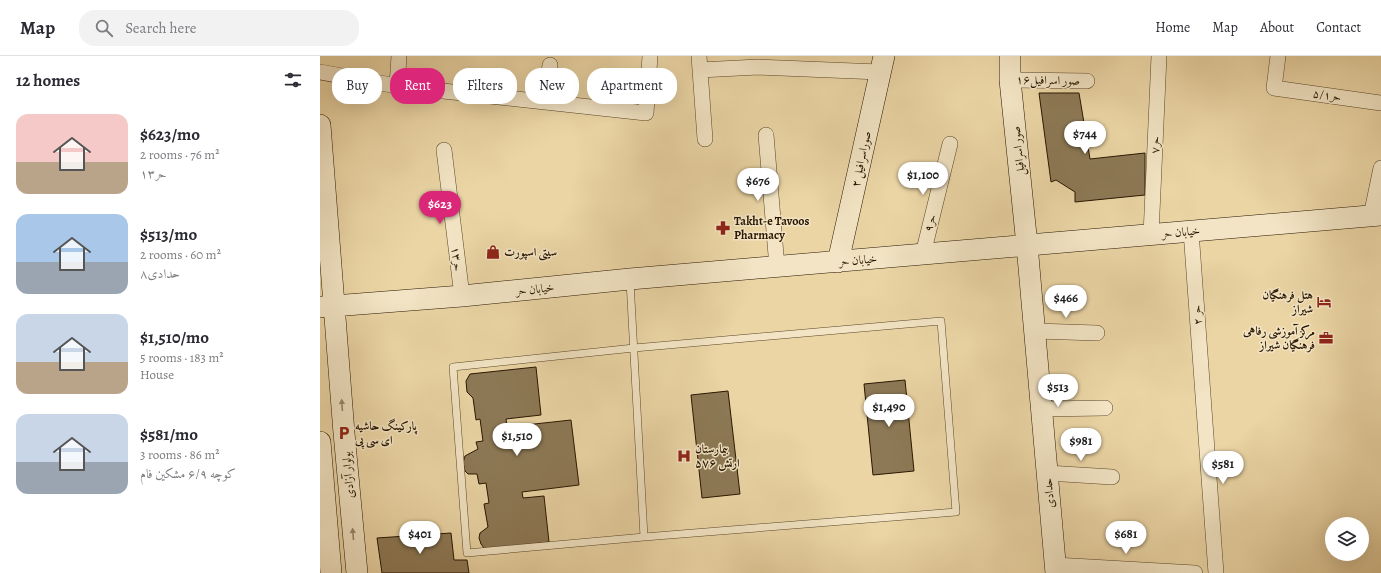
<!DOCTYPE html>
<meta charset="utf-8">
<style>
body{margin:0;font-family:Alegreya,Amiri,serif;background:#f2f2f3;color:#2b2b33;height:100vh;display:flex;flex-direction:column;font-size:15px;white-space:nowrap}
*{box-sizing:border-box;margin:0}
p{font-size:13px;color:#7c7c81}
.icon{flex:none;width:22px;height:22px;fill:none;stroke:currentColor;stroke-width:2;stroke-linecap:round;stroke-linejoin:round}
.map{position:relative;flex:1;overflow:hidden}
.drawer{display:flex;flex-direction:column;background:#fff;width:320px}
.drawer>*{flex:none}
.hud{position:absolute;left:12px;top:12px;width:380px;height:36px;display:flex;gap:8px}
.tools{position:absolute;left:1005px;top:461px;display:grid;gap:8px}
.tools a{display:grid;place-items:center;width:44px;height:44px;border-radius:50%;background:#fff;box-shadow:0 4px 16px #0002;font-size:20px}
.price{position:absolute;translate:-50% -34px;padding:0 9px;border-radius:14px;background:#fff;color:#222;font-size:13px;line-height:26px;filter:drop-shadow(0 1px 2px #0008)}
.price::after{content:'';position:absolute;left:50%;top:24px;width:12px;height:9px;margin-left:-6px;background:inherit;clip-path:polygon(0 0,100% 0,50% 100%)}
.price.on{background:#db2777;color:#fff}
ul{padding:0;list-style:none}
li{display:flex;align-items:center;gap:12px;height:100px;padding:0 16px}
li span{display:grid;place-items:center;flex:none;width:112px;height:80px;border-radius:12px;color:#555}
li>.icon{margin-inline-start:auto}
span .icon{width:48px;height:48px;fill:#fffc;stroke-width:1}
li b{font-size:17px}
h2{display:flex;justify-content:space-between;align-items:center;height:48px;padding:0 16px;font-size:17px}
.tag{padding:0 14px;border-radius:16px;background:#fff;box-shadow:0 4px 16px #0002;font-size:14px;line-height:36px}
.tag.on{background:#db2777;color:#fff}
header{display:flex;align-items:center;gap:24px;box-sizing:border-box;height:56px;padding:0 20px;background:#fff;border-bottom:1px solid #e1e1e2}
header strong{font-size:19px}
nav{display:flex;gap:22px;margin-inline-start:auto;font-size:14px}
.search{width:280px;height:36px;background:#f2f2f3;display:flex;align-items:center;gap:10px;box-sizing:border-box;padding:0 14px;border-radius:16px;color:#7c7c81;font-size:15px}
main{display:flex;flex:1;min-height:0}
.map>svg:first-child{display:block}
.building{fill:#8d7956;stroke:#281600}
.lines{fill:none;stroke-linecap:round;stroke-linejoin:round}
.lane-casing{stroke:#594629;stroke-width:8}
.street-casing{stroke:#594629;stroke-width:16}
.secondary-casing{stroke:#281600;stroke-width:22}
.lane{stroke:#f2e4c4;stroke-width:7}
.street{stroke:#f2e4c4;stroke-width:15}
.secondary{stroke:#f2e4c4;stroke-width:21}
.oneway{fill:#97876c}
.labels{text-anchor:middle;stroke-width:3;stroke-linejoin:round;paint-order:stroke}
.street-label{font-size:12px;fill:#281600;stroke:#f2e4c4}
.poi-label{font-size:12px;font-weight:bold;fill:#281600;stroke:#f2e4c4;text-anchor:start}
</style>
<header>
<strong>Map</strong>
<div class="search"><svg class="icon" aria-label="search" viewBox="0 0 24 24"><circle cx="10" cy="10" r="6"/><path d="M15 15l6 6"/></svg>Search here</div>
<nav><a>Home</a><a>Map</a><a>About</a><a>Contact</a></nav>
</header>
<main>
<section class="drawer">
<h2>12 homes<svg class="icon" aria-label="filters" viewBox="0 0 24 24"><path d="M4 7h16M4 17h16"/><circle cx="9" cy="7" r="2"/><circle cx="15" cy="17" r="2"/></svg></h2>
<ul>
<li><span style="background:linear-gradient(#f6c9c9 60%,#b9a48a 0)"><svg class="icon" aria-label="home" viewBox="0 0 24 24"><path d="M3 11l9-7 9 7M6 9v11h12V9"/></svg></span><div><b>$623/mo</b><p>2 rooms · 76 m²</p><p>حر۱۳</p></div></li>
<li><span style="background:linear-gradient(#a9c7e8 60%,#9aa5b1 0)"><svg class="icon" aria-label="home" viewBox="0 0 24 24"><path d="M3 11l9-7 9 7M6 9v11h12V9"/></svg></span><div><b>$513/mo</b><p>2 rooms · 60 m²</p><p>۸حدادی</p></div></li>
<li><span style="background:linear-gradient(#c9d6e8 60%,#b9a48a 0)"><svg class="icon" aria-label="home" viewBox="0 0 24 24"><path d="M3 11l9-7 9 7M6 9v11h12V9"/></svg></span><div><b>$1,510/mo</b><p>5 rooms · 183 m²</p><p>House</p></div></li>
<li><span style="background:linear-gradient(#c9d6e8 60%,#9aa5b1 0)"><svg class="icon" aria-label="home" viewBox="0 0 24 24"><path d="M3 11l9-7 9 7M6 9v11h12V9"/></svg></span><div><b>$581/mo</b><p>3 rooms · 86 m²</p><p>کوچه ۶/۹ مشکین فام</p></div></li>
</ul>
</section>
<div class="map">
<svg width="1061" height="517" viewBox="0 0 1061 517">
<rect width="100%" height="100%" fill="#ebd5a5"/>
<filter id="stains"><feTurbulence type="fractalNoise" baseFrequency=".005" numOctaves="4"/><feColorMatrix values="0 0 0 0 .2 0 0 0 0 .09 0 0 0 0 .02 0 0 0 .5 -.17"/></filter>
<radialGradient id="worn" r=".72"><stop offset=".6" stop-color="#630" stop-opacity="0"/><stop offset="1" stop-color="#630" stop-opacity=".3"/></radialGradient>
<!-- building -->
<path class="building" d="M719 37H759L770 103 825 97V139L755 146V136L736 124 731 126Z
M216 311 221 359 186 363 187 371 251 364 259 429 202 436 203 442 224 440 229 486 170 493 164 492 161 488 159 482 160 477 168 471 164 448 169 447 166 427 159 428 157 418H148L145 415 143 407 145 400 158 393 156 386 163 385 160 363 156 364 153 342 147 336 146 325 150 318Z
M585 324 594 415 553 419 544 328Z
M408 335 420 438 382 442 371 339Z
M131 477 134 504H147L149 517H62L57 482Z"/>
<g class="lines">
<defs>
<path id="lane" d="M310 225 324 481
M621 265 636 456 324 481 147 497 133 311 314 292Z"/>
<path id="street" d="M379 0 385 83
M958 0 954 32 1061 47
M380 14 438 11 560 16
M0 16 77 30 326 57 330 0
M690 24 767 25
M77 30 79 0
M225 46 230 9
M446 79 457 211
M124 94 142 240
M1051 160 1061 112
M871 175 896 517
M831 179 839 0
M603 198 630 88
M715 275 777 277
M722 353 785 352
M727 417 792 421
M735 509 875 517"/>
<path id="secondary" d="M690 0V24L707 189 736 517
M0 69 24 377 37 517
M518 206 564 0
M0 251 142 240 310 223 1061 159
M0 386 11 517"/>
</defs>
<!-- lane casing -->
<use href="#lane" class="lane-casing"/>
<!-- street casing -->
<use href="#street" class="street-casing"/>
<!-- secondary casing -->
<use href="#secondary" class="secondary-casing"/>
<!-- lane -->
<use href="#lane" class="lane"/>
<!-- street -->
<use href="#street" class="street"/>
<!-- secondary -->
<use href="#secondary" class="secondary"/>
</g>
<!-- one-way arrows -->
<defs><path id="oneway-solid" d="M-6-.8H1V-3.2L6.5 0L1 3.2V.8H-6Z"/></defs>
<g class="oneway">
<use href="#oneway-solid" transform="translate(22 349) rotate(-94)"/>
<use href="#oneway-solid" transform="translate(33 478) rotate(-95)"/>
</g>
<!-- icons -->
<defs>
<symbol id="pharmacy-bare" viewBox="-9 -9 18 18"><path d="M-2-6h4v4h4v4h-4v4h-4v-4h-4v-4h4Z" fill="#8f2418" stroke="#f2e4c4" stroke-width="2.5" paint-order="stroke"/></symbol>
<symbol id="shop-bare" viewBox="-9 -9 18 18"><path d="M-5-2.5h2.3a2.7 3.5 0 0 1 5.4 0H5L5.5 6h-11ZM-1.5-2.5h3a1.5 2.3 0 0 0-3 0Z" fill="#8f2418" stroke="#f2e4c4" stroke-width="2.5" paint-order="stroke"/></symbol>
<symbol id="hotel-bare" viewBox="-9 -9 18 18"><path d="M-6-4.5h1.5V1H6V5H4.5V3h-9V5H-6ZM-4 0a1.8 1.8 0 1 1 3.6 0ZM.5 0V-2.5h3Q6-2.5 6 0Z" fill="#8f2418" stroke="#f2e4c4" stroke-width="2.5" paint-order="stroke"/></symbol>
<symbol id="office-bare" viewBox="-9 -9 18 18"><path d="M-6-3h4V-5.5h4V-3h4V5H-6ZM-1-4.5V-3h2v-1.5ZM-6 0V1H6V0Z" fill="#8f2418" stroke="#f2e4c4" stroke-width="2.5" paint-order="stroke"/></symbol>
<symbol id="parking-bare" viewBox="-9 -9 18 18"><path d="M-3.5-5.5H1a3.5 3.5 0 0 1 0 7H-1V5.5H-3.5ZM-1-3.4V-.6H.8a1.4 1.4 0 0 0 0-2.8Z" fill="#8f2418" stroke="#f2e4c4" stroke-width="2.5" paint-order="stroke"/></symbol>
<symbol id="hospital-bare" viewBox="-9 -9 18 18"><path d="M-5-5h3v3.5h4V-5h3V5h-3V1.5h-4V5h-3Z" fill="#8f2418" stroke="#f2e4c4" stroke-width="2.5" paint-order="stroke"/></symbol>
</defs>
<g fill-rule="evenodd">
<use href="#pharmacy-bare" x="393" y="162" width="20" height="20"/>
<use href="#shop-bare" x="163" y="186" width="20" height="20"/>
<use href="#hotel-bare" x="994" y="236" width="20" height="20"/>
<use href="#office-bare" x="996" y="272" width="20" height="20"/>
<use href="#parking-bare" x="14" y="367" width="20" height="20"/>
<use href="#hospital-bare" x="354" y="390" width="20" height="20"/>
</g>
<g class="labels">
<!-- street labels -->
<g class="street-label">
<text transform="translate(728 24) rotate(1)" y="4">صور اسرافیل۱۶</text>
<text transform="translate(1007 39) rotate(8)" y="4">حر۵/۱</text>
<text transform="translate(835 89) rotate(-87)" y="4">حر۷</text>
<text transform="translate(698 95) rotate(-96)" y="4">صور اسرافیل</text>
<text transform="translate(541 103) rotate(-78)" y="4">صوراسرافیل ۲</text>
<text transform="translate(610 167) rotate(-76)" y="4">حر۹</text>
<text transform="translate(861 176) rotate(-5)" y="4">خیابان حر</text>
<text transform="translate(137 203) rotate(83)" y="4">حر۱۳</text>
<text transform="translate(538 204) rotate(-5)" y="4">خیابان حر</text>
<text transform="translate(215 233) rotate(-6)" y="4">خیابان حر</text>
<text transform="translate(877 259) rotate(-94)" y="4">۲ حر</text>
<text transform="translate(28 419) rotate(-95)" y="4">بولوار آزادی</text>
<text transform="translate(729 437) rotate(-95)" y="4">حدادی</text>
</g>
<!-- poi labels -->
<g class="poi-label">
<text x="414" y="169">Takht-e Tavoos<tspan x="414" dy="14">Pharmacy</tspan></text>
<text x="184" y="200">سیتی اسپورت</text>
<text x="993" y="243" text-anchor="end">هتل فرهنگیان<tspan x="993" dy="14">شیراز</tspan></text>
<text x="995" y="279" text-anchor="end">مرکز آموزشی رفاهی<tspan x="995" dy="14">فرهنگیان شیراز</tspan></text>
<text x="35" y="374">پارکینگ حاشیه<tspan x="35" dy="14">ای سی پی</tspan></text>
<text x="375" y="397">بیمارستان<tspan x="375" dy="14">۵۷۶ ارتش</tspan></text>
</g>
</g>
<rect width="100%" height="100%" filter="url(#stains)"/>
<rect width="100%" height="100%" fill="url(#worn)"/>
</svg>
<div class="tools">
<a><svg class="icon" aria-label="layers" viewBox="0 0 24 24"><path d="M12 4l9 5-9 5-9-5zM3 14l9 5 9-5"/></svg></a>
</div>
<b class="price" style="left:765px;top:99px">$744</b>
<b class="price" style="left:603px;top:140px">$1,100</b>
<b class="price" style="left:438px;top:146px">$676</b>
<b class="price on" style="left:120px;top:169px">$623</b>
<b class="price" style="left:746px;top:263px">$466</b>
<b class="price" style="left:738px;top:352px">$513</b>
<b class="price" style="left:569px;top:372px">$1,490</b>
<b class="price" style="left:197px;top:401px">$1,510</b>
<b class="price" style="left:761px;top:406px">$981</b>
<b class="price" style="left:903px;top:429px">$581</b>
<b class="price" style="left:100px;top:499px">$401</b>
<b class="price" style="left:806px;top:499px">$681</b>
<div class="hud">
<a class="tag">Buy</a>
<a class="tag on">Rent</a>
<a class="tag">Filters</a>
<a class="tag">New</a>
<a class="tag">Apartment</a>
</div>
</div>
</main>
